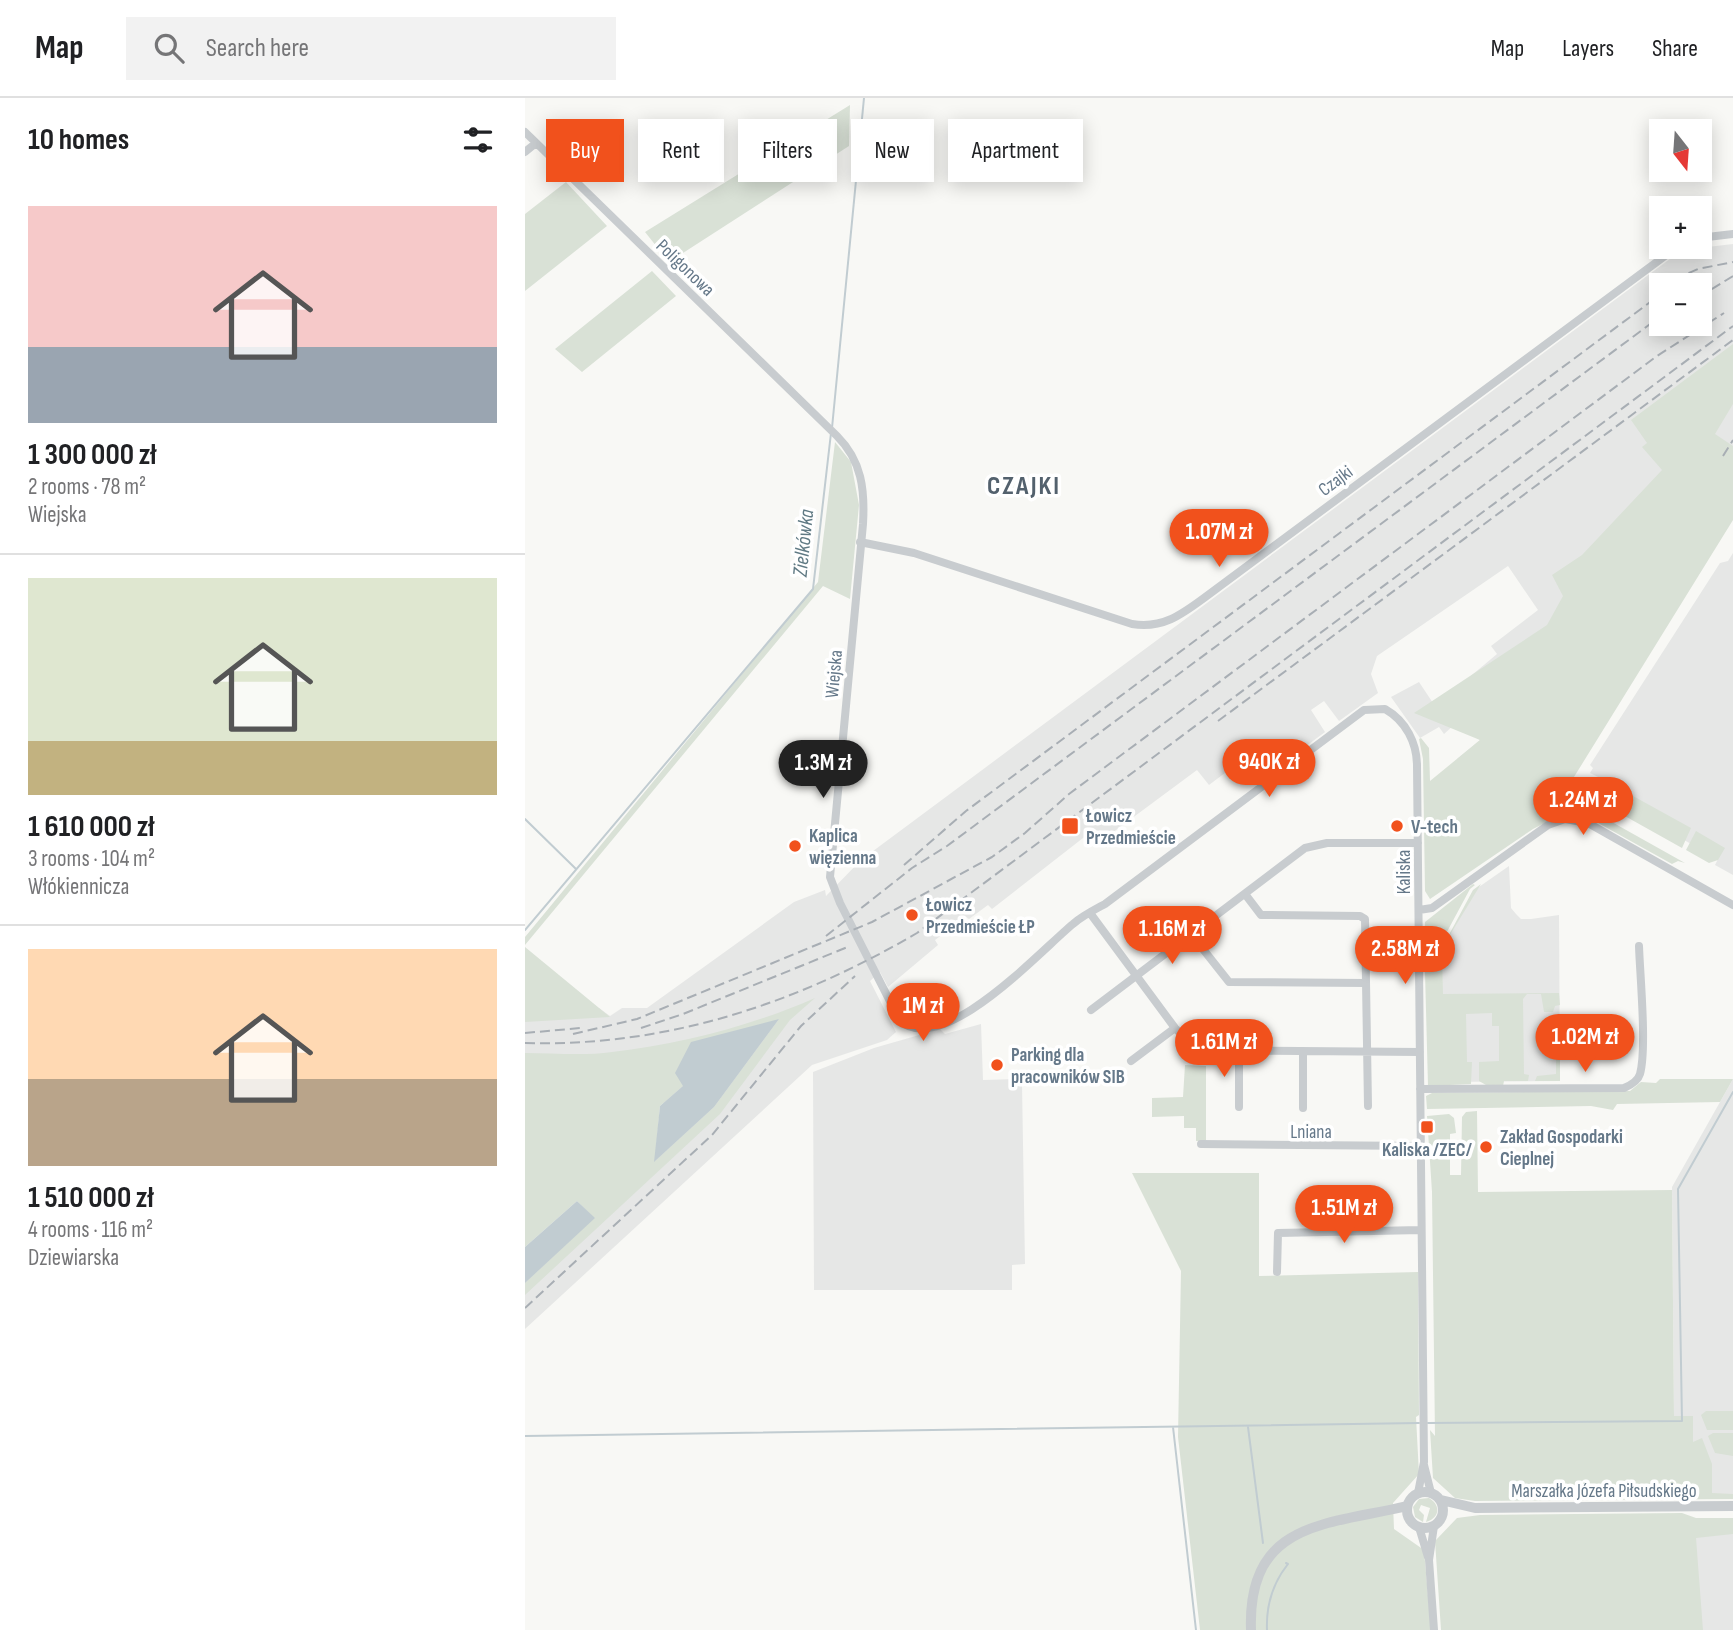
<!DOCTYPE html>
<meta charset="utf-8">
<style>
body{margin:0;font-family:"Sofia Sans Condensed",sans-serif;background:#f2f2f2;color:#202124;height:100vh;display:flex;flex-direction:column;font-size:26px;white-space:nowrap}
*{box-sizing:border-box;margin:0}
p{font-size:23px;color:#757577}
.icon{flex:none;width:38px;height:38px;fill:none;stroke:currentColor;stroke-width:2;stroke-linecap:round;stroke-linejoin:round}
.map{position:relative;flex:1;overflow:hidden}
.drawer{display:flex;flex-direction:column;background:#fff;width:525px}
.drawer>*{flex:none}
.guide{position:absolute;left:21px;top:21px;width:665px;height:63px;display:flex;gap:14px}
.needle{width:46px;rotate:163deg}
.fabs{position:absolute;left:1124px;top:21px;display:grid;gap:14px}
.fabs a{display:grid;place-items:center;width:63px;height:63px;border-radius:0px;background:#fff;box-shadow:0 4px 18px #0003;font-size:35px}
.price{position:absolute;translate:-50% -60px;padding:0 16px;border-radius:24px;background:#f1511c;color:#fff;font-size:23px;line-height:46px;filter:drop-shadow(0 2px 4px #0008)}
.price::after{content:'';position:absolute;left:50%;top:42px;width:21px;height:16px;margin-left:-10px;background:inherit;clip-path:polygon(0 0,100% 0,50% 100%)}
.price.on{background:#222;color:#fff}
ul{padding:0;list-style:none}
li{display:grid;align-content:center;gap:14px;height:371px;padding:0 28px}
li+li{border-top:2px solid #e0e0e0}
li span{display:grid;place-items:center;height:217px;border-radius:0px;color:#555}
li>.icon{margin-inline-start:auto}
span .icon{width:126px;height:126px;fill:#fffc;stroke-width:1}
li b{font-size:30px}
h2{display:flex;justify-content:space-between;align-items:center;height:84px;padding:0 28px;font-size:30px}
.pill{padding:0 24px;border-radius:0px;background:#fff;box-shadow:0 4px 18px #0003;font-size:24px;line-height:63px}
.pill.on{background:#f1511c;color:#fff}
header{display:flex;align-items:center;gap:42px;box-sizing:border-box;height:98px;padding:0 35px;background:#fff;border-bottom:2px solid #e0e0e0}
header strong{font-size:33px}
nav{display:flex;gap:38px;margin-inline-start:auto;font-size:24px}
.search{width:490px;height:63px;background:#f2f2f2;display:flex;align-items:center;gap:18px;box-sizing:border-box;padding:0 24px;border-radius:0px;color:#757577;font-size:26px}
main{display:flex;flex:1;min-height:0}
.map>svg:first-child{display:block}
.built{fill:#e6e7e6;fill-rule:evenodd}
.green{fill:#d9e1d6;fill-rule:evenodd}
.water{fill:#c1ccd1}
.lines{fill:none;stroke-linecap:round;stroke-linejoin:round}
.stream{stroke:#c1ccd1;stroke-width:2}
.minor{stroke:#c8cccf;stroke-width:8}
.tertiary{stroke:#c8cccf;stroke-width:10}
.rail{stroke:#a8aeb4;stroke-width:2;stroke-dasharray:10 5;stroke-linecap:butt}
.poi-dot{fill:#f1511c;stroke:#fff;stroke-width:2.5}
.labels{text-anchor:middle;stroke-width:7;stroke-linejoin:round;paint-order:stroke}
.street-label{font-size:19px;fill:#657889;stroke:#fff}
.poi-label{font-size:19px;font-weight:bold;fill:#657889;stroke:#fff;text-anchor:start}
.water-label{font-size:21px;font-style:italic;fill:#607a84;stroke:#fff}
.district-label{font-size:26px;font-weight:bold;letter-spacing:2px;fill:#53616d;stroke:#fff}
</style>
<header>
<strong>Map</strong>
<div class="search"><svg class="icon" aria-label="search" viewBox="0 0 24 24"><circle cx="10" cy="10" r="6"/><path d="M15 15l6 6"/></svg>Search here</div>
<nav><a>Map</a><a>Layers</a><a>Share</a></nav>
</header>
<main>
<section class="drawer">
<h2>10 homes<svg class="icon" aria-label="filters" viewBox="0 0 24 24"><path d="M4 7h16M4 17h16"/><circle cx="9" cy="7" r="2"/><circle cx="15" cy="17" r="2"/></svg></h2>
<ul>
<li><span style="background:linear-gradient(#f6c9c9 65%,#9aa5b1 0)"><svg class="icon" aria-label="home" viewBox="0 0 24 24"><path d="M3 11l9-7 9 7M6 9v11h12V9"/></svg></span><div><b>1 300 000 zł</b><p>2 rooms · 78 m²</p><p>Wiejska</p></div></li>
<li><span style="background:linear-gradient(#dfe7d0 75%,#c2b280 0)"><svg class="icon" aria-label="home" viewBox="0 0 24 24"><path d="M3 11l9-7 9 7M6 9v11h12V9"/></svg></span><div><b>1 610 000 zł</b><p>3 rooms · 104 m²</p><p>Włókiennicza</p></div></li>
<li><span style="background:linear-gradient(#ffd9b3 60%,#b9a48a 0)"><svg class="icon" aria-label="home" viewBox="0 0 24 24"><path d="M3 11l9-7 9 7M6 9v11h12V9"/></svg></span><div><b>1 510 000 zł</b><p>4 rooms · 116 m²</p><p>Dziewiarska</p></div></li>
</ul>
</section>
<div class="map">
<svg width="1208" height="1532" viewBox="0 0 1208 1532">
<rect width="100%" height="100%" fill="#f8f8f5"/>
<!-- built -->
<path class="built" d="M1208 146V399L995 680 932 661 955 642 929 627 919 636 914 629 895 640 866 599 894 584 910 608 972 556 966 548 1013 512 983 468 852 558 846 576 853 595 814 623 799 603 786 612 800 634 745 675 729 653 684 687 672 672 587 735 591 742 581 750 567 733 467 811 463 807 444 821 441 819 410 842 413 847 363 889 355 874 345 883 371 934 362 942 287 967 0 1231V1182L139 1053 138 955 0 1052V909L74 910 85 918 97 910H122L269 804 300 792 301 798 336 762 1157 152ZM1136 187H1174V226H1136Z
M1208 455V777L1190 767 1193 761 1073 694 1079 682 1065 675 1068 670 1065 667 1195 465 1203 463Z
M984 768 986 810 991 816 996 821H1006L1034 817 1035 983 918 984 917 850 951 791Z
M456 926 458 982 492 981 497 986 500 1166 487 1167V1192H289L288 974 349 950 415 931 420 936Z
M1208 981V1399H1169L1167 1318H1149L1147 1089Z
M1167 1425H1208V1532H1175Z"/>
<!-- green -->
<path class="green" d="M325 7 324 48 144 164 120 134Z
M41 84 82 128 0 193V116Z
M127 173 151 198 57 274 30 251Z
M1208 246V306L1190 336 1208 348V422L1036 700 1034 718 1008 731 905 801 900 793 898 661 894 641 896 640 904 650 905 683 955 642 889 615 1022 527 1038 498 1027 477 1057 457 1137 372 1117 349 1122 345 1106 322Z
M310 344 326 364 334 407 325 501 298 488 0 847V839L293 484Z
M1079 682 1166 730 1157 750 1073 703 1072 696Z
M1069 714 1160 765 1153 763 1147 766 1066 721 1064 718Z
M1171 733 1200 750 1193 762 1184 765 1161 752Z
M948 786 950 787 945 791 909 858 899 867 900 824Z
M956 786 917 850 918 896 1034 895 1035 907 1030 908 1028 914H1019L1016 896H1002L998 901 999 976 1004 977 1003 983H979L978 988 961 987 954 983V964L974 963V928H967V915L941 916 942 964H947L946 986 903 988 900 874 911 861 948 792Z
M0 849 85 919 0 924Z
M290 900 265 922 195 1016 0 1197V1185L69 1120 52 1103 0 1149V955C28 955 59 958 87 954 156 946 226 928 290 900ZM254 921 189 1009 130 1063 135 1008 158 988Z
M1031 925H1035V983H1010L1012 978 1031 976Z
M660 967 681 968V1043H671V1030H659V1018L627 1019V1000L658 999Z
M1135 981H1208L1195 1004 1092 1006 1088 1012 1066 1008 902 1011 901 998 907 995 1105 993 1116 984 1131 985Z
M952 1013 953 1094 1147 1092 1149 1318H1168V1344L1177 1340 1187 1366V1395L1208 1396V1401L950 1403 930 1400 908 1380 905 1332 910 1338 907 1094 902 1018 924 1016 929 1020 931 1035 925 1036V1077H936L937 1019 941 1014Z
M607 1075H734V1178L893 1174 894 1317 891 1319 894 1376 868 1405 869 1431 899 1452 906 1532H675L653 1339 656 1173Z
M1181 1313H1208V1332H1182L1176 1317Z
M1188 1335H1208V1358L1190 1355 1183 1338Z
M904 1400C916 1407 915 1420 901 1424L905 1410 896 1407 894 1412 899 1417 898 1424 890 1419 888 1409 894 1401Z
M1157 1415 1171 1420H1208V1436L1171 1440 1178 1532H916L910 1443 932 1420 955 1417Z"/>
<!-- water -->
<path class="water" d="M254 921 189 1009 129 1064 135 1008 158 988 150 975 166 944Z
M52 1103 70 1120 0 1185V1149Z"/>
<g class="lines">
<!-- stream -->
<path class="stream" d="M307 330 339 0
M0 721 51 771
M0 832 288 491 306 335
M903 1325 1157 1323 1153 1091 1208 994
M648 1329 671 1532
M723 1329 738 1445
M0 1338 894 1325
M742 1532C741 1507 747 1486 763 1466L761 1465"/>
<!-- minor -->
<path class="minor" d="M0 34 312 338C337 363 340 392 338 426L305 779 315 805 375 923C418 960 516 852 548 826 557 818 569 812 580 806L839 612 860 611C881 623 892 645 892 668L899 1364 893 1395
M0 54 11 45
M1174 140 1208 136
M335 444 389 455 607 526C637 531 656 517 679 500L1152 149
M720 796 736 817 835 818 840 821 843 1008
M894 812 907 810 1023 727 1040 721 1063 725 1208 807
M565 815 650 930 672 952 895 954
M666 836 704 884 841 885
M566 912 780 750 802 745H893
M714 954V1009
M778 954V1010
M606 963 650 930
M895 991 1099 990C1106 987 1113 983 1115 976 1122 950 1115 878 1114 848
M676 1046 896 1048
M752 1174 753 1135 896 1132
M899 1367 906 1395
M909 1428 904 1462 909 1532
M894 1429 903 1459"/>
<!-- tertiary -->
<path class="tertiary" d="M882 1412a18 18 0 1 1 36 0a18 18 0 1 1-36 0Z
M916 1402 950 1410 1208 1408
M726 1532C722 1422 804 1427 882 1408"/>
<!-- rail -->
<path class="rail" d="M1136 187 1173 171 1208 164
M1174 199 1208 178
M1198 358 1208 342
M693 623 1208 242
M379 767 441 713 1136 196
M301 838 387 770 422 748 1136 218
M116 930 158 916 325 848
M0 935 56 930
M48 936 112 921 347 824 467 759 500 735 544 696 1132 258 1199 215
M0 945C141 949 271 906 392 835L1208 228
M0 1210 187 1037 276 928 330 878"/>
</g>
<!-- markers -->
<g class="poi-dot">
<rect x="536" y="719" width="18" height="18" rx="3.5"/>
<circle cx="872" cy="728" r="7"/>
<circle cx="270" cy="748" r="7"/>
<circle cx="387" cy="817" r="7"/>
<circle cx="472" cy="967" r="7"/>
<rect x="895" y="1022" width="14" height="14" rx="3.5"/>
<circle cx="961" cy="1049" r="7"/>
</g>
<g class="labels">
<!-- street labels -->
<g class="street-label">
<text transform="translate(161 169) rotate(44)" y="7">Poligonowa</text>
<text transform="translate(810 382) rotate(-37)" y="7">Czajki</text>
<text transform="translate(308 576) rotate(-85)" y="7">Wiejska</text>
<text transform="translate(878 774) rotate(-90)" y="7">Kaliska</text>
<text x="786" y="1040">Lniana</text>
<text x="1079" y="1399">Marszałka Józefa Piłsudskiego</text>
</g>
<!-- poi labels -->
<g class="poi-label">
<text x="561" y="724">Łowicz<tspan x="561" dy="22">Przedmieście</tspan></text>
<text x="886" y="735">V-tech</text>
<text x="284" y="744">Kaplica<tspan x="284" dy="22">więzienna</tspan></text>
<text x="401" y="813">Łowicz<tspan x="401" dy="22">Przedmieście ŁP</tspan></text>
<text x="486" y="963">Parking dla<tspan x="486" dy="22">pracowników SIB</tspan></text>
<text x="975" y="1045">Zakład Gospodarki<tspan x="975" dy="22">Cieplnej</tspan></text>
<text x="902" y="1058" text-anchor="middle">Kaliska /ZEC/</text>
</g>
<!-- water labels -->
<g class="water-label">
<text transform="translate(278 445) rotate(-84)" y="7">Zielkówka</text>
</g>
<!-- district labels -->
<g class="district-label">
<text x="499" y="396">CZAJKI</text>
</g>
</g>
</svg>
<div class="fabs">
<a><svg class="needle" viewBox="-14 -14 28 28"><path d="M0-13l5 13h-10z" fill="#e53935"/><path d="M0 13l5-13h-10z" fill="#757577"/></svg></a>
<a>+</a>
<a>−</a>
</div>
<b class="price" style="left:694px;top:471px">1.07M zł</b>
<b class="price" style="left:744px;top:701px">940K zł</b>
<b class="price on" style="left:298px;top:702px">1.3M zł</b>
<b class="price" style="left:1058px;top:739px">1.24M zł</b>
<b class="price" style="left:647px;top:868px">1.16M zł</b>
<b class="price" style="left:880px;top:888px">2.58M zł</b>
<b class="price" style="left:398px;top:945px">1M zł</b>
<b class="price" style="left:1060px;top:976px">1.02M zł</b>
<b class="price" style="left:699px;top:981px">1.61M zł</b>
<b class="price" style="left:819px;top:1147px">1.51M zł</b>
<div class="guide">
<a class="pill on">Buy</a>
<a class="pill">Rent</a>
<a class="pill">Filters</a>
<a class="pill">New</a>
<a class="pill">Apartment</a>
</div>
</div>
</main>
